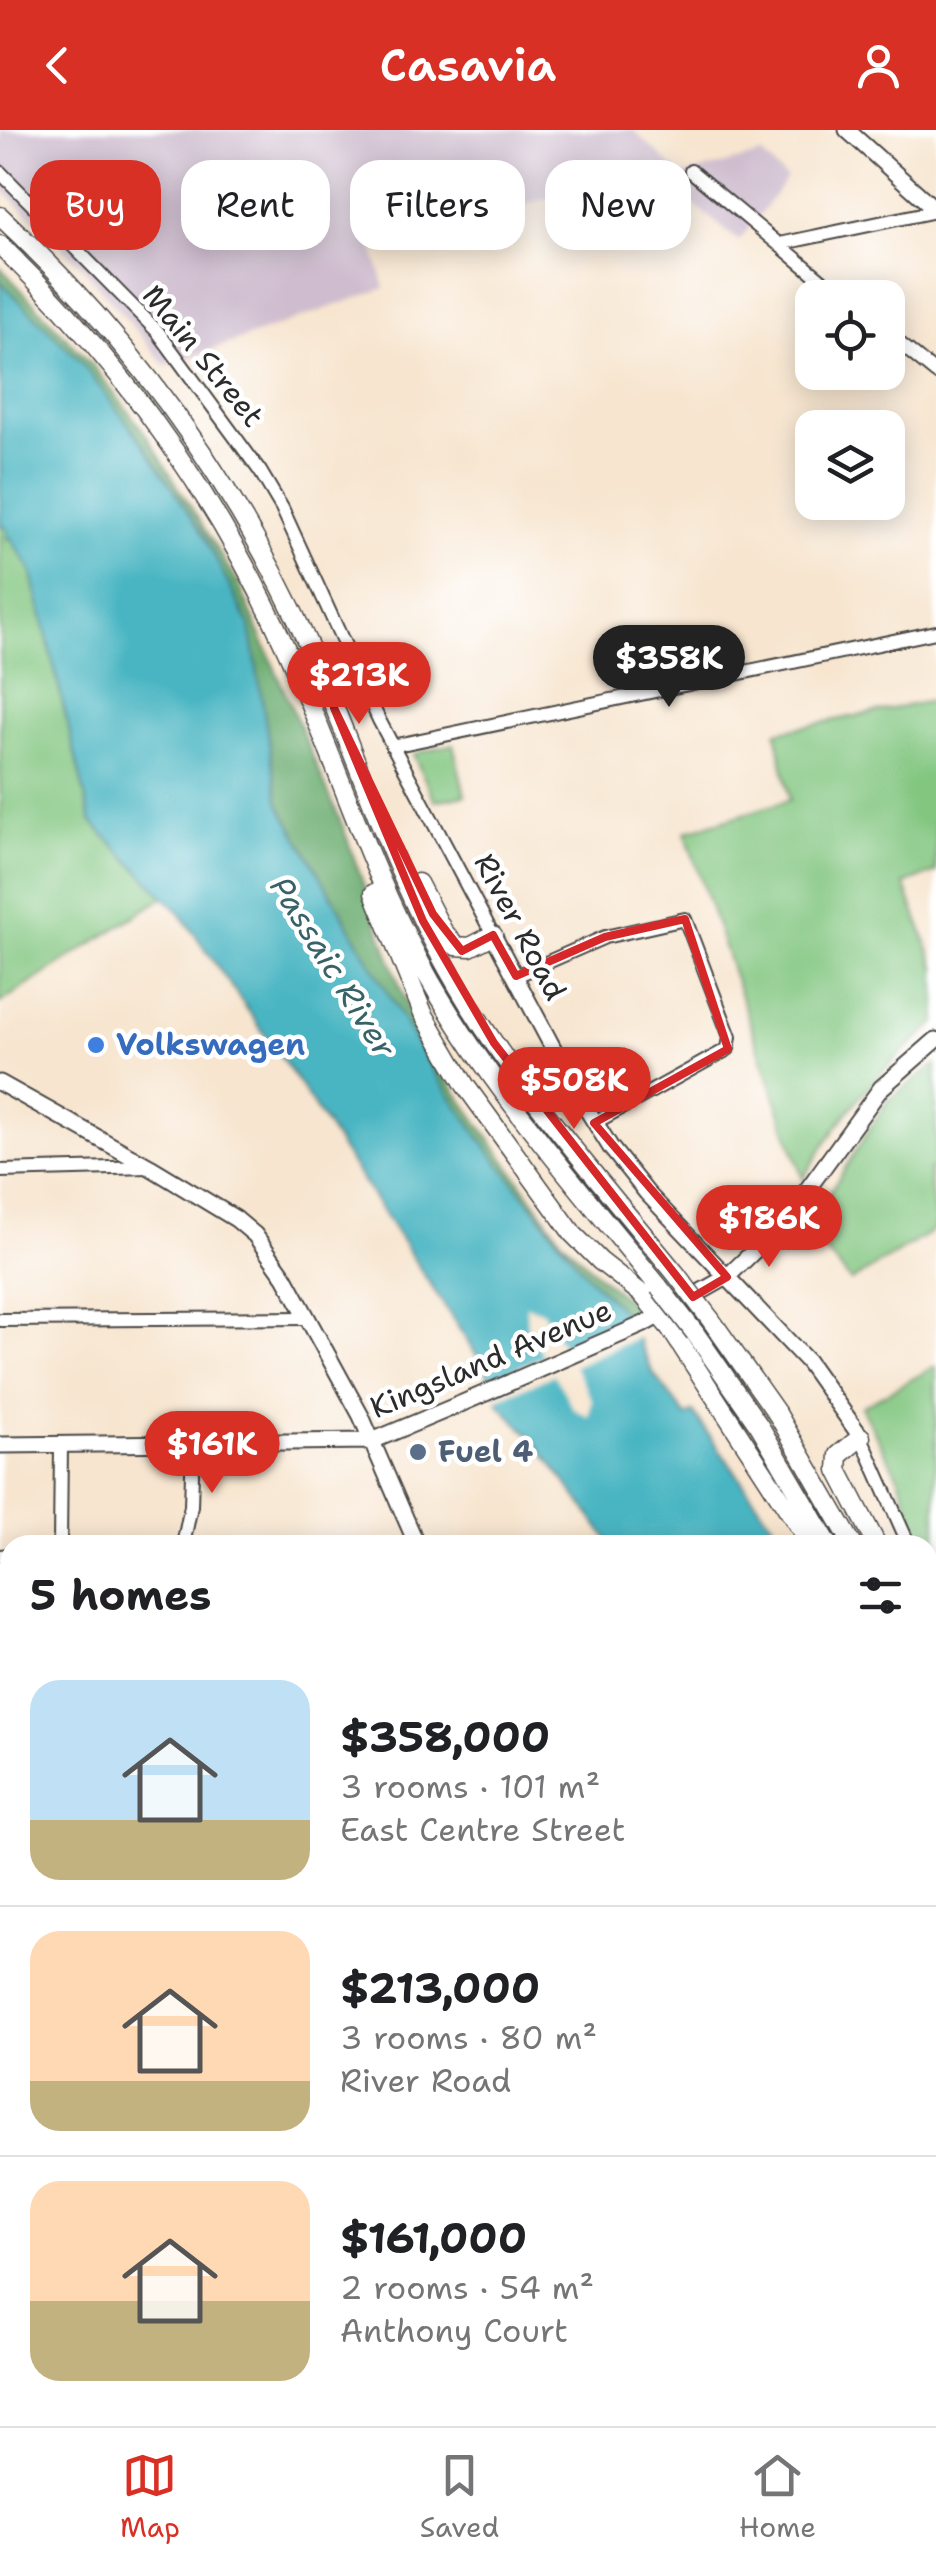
<!DOCTYPE html>
<meta charset="utf-8">
<style>
body{margin:0;font-family:"Shantell Sans",sans-serif;background:#f2f2f2;color:#202124;height:100vh;display:flex;flex-direction:column;font-size:38px;white-space:nowrap}
*{box-sizing:border-box;margin:0}
p{font-size:32px;color:#757577}
.icon{flex:none;width:55px;height:55px;fill:none;stroke:currentColor;stroke-width:2;stroke-linecap:round;stroke-linejoin:round}
.map{position:relative;flex:1;overflow:hidden}
.details{position:absolute;left:0px;top:1405px;width:938px;height:892px;display:flex;flex-direction:column;background:#fff;border-radius:30px 30px 0 0;box-shadow:0 5px 25px #0003}
.details>*{flex:none}
.top-card{position:absolute;left:30px;top:30px;width:878px;height:90px;display:flex;gap:20px}
.tools{position:absolute;left:795px;top:150px;display:grid;gap:20px}
.tools a{display:grid;place-items:center;width:110px;height:110px;border-radius:20px;background:#fff;box-shadow:0 5px 25px #0003;font-size:50px}
.price{position:absolute;translate:-50% -85px;padding:0 22px;border-radius:35px;background:#d93025;color:#fff;font-size:32px;line-height:65px;filter:drop-shadow(0 2px 5px #0008)}
.price::after{content:'';position:absolute;left:50%;top:60px;width:30px;height:22px;margin-left:-15px;background:inherit;clip-path:polygon(0 0,100% 0,50% 100%)}
.price.on{background:#222;color:#fff}
ul{padding:0;list-style:none}
li{display:flex;align-items:center;gap:30px;height:250px;padding:0 30px}
li+li{border-top:2px solid #e0e0e0}
li span{display:grid;place-items:center;flex:none;width:280px;height:200px;border-radius:30px;color:#555}
li>.icon{margin-inline-start:auto}
span .icon{width:120px;height:120px;fill:#fffc;stroke-width:1}
li b{font-size:42px}
h2{display:flex;justify-content:space-between;align-items:center;height:120px;padding:0 30px;font-size:42px}
.tag{padding:0 35px;border-radius:30px;background:#fff;box-shadow:0 5px 25px #0003;font-size:35px;line-height:90px}
.tag.on{background:#d93025;color:#fff}
header{display:flex;justify-content:space-between;align-items:center;height:130px;padding:0 30px;background:#d93025;color:#fff;font-size:45px;font-weight:600}
.tab-bar{display:flex;justify-content:space-around;align-items:center;height:140px;border-top:2px solid #e0e0e0;background:#fff;font-size:28px;color:#757577}
.tab-bar a{display:grid;justify-items:center;gap:5px}
.tab-bar .on{color:#d93025}
.map>svg:first-child{display:block}
.industrial{fill:#cfbdcf}
.green{fill:#82c680;stroke:#567856;stroke-width:2.5}
.forest{fill:#69ab6e;stroke:#4a6b4c;stroke-width:2.5}
.water{fill:#48b5c2;stroke:#3a7076;stroke-width:2.5}
.pier{fill:#f7e5cf}
.lines{fill:none;stroke-linecap:round;stroke-linejoin:round}
.minor-casing{stroke:#4a4744;stroke-width:16}
.major-casing{stroke:#4a4744;stroke-width:19}
.highway-casing{stroke:#4a4744;stroke-width:21}
.minor{stroke:#fff;stroke-width:12}
.major{stroke:#fff;stroke-width:15}
.highway{stroke:#fff;stroke-width:18}
.highway-bridge-casing{stroke:#4a4744;stroke-width:21;stroke-linecap:butt}
.highway-bridge{stroke:#fff;stroke-width:18}
.marked{fill:none;stroke:#d62828;stroke-width:8;stroke-linejoin:round}
.shop-dot{fill:#3f7fe0;stroke:#fff;stroke-width:4}
.service-dot{fill:#5c6f8a;stroke:#fff;stroke-width:4}
.labels{text-anchor:middle;stroke-width:9;stroke-linejoin:round;paint-order:stroke}
.street-label{font-size:30px;fill:#2b2b2b;stroke:#fff}
.shop-label{font-size:30px;font-weight:bold;fill:#366cbe;stroke:#fff;text-anchor:start}
.service-label{font-size:30px;font-weight:bold;fill:#4e5e75;stroke:#fff;text-anchor:start}
.water-label{font-size:32px;font-style:italic;fill:#376267;stroke:#fff}
</style>
<header><svg class="icon" aria-label="back" viewBox="0 0 24 24"><path d="M15 5l-7 7 7 7"/></svg>Casavia<svg class="icon" aria-label="person" viewBox="0 0 24 24"><circle cx="12" cy="8" r="4"/><path d="M4 21q1-7 8-7t8 7"/></svg></header>
<div class="map">
<svg width="936" height="2296" viewBox="0 0 936 2296">
<rect width="100%" height="100%" fill="#fff"/>
<filter id="ink" filterUnits="userSpaceOnUse"><feTurbulence type="fractalNoise" baseFrequency=".01" numOctaves="2"/><feDisplacementMap in="SourceGraphic" scale="20" xChannelSelector="R" yChannelSelector="G"/><feConvolveMatrix kernelMatrix="1 2 1 2 8 2 1 2 1" color-interpolation-filters="sRGB"/></filter>
<filter id="wash" filterUnits="userSpaceOnUse"><feTurbulence type="fractalNoise" baseFrequency=".0048" numOctaves="4" result="noise"/><feDisplacementMap in="SourceGraphic" scale="40" xChannelSelector="R" yChannelSelector="G"/><feGaussianBlur stdDeviation="2.25" result="paint"/><feColorMatrix in="noise" values="0 0 0 0 0 0 0 0 0 0 0 0 0 0 0 0 0 1.4 0 .05"/><feComposite in="paint" operator="in"/></filter>
<g filter="url(#wash)">
<rect width="100%" height="100%" fill="#f7e5cf"/>
<!-- industrial -->
<path class="industrial" d="M0 0H633L682 46 761 24 787 49 739 111 653 42 372 113 385 158 166 236 81 135 0 57Z"/>
<!-- green -->
<path class="green" d="M0 389 31 440 91 691 164 767 0 873Z
M936 570V742L904 754 936 838V893C876 942 842 983 803 1049L685 702 790 670 776 602Z
M453 614 465 665 435 671 413 624Z
M936 934V1036L929 1040 936 1099 851 1151 807 1099 887 971Z
M936 1236V1422L928 1425V1415H921L900 1350 861 1277Z
M928 2074 936 2090V2296H499V2288H928Z"/>
<!-- forest -->
<path class="forest" d="M0 137 93 236 145 303 239 455 343 697 419 910 562 1110 602 1149 639 1179 628 1187 589 1148 485 1015 431 938 279 674 250 496 203 404 145 316 80 231 0 151Z
M503 2288H653L651 2296H503Z"/>
<!-- water -->
<path class="water" d="M0 151 80 231 145 316 203 404 250 496 279 674 431 938 485 1015 589 1148 628 1187 653 1243 686 1286 693 1282 787 1415H612L535 1311 500 1275 485 1238 294 946 180 783 91 691 31 440 11 408 7 409 8 403 4 395 0 396Z
M928 1712 936 1734V2090L928 2074Z"/>
<!-- pier -->
<path class="pier" d="M526 1175 543 1182 563 1217 633 1187 642 1206 574 1236 592 1270 589 1287 574 1279 554 1245 493 1271 485 1252 543 1226 527 1195Z"/>
</g>
<g filter="url(#ink)">
<g class="lines">
<defs>
<path id="minor" d="M691 41 843 168
M0 42 158 202 260 341 282 378 379 590 493 805
M779 114 936 81
M888 204 936 243
M392 616 936 502
M516 846 605 807 685 789 730 907 728 919 594 993
M0 1041 150 1037
M0 1190 307 1188
M861 1307 909 1415
M60 1415 61 1315
M183 1415 191 1376 193 1311
M0 1426 10 1425
M928 1436 936 1433
M928 1463 936 1486
M0 1579H10
M0 1727H10
M0 1905 10 1904
M0 2079H10
M145 2296V2288
M309 2296V2288"/>
<path id="major" d="M847 0 936 80
M493 805 578 965 611 1018 647 1063 807 1231 861 1307
M0 953 150 1037 236 1089 255 1105 285 1147 361 1286 417 1415
M0 1315 372 1311 458 1275 644 1194 727 1147 783 1093 881 958 936 910
M485 2296V2288"/>
<path id="highway" d="M0 86C130 207 235 351 308 514 353 615 386 723 438 821 501 940 592 1041 676 1144
M0 115C121 232 218 367 287 521 334 624 367 734 421 834 485 952 575 1053 659 1157
M418 753 443 801 456 816 470 817 493 805
M374 763 423 883 465 955 573 1104 600 1131 642 1164 670 1198 811 1415
M711 1190 778 1285 853 1415
M695 1203 760 1297 829 1415
M861 1307 839 1325 838 1340 877 1415
M928 1531 936 1553
M928 1580 936 1602
M928 1639 936 1661"/>
</defs>
<!-- minor casing -->
<use href="#minor" class="minor-casing"/>
<!-- major casing -->
<use href="#major" class="major-casing"/>
<!-- highway casing -->
<use href="#highway" class="highway-casing"/>
<!-- minor -->
<use href="#minor" class="minor"/>
<!-- major -->
<use href="#major" class="major"/>
<!-- highway -->
<use href="#highway" class="highway"/>
<defs>
<path id="highway-bridge" d="M676 1144 711 1190
M659 1157 695 1203"/>
</defs>
<!-- highway-bridge casing -->
<use href="#highway-bridge" class="highway-bridge-casing"/>
<!-- highway-bridge -->
<use href="#highway-bridge" class="highway-bridge"/>
</g>
</g>
<!-- marked area -->
<path class="marked" d="M334 578 433 784 462 821 493 805 516 846 605 807 685 789 728 919 594 993 727 1147 693 1167 494 913 423 791Z"/>
<!-- markers -->
<circle class="shop-dot" cx="96" cy="915" r="10"/>
<circle class="service-dot" cx="418" cy="1322" r="10"/>
<g class="labels">
<!-- street labels -->
<g class="street-label">
<text transform="translate(203 226) rotate(51)" y="10">Main Street</text>
<text transform="translate(520 797) rotate(62)" y="10">River Road</text>
<text transform="translate(491 1229) rotate(-23)" y="10">Kingsland Avenue</text>
</g>
<!-- shop labels -->
<g class="shop-label">
<text x="116" y="925">Volkswagen</text>
</g>
<!-- service labels -->
<g class="service-label">
<text x="438" y="1332">Fuel 4</text>
</g>
<!-- water labels -->
<g class="water-label">
<text transform="translate(333 837) rotate(58)" y="11">Passaic River</text>
</g>
</g>
</svg>
<div class="tools">
<a><svg class="icon" aria-label="locate" viewBox="0 0 24 24"><circle cx="12" cy="12" r="6"/><path d="M12 2v4M12 18v4M2 12h4M18 12h4"/></svg></a>
<a><svg class="icon" aria-label="layers" viewBox="0 0 24 24"><path d="M12 4l9 5-9 5-9-5zM3 14l9 5 9-5"/></svg></a>
</div>
<b class="price on" style="left:669px;top:580px">$358K</b>
<b class="price" style="left:359px;top:597px">$213K</b>
<b class="price" style="left:574px;top:1002px">$508K</b>
<b class="price" style="left:769px;top:1140px">$186K</b>
<b class="price" style="left:212px;top:1366px">$161K</b>
<div class="top-card">
<a class="tag on">Buy</a>
<a class="tag">Rent</a>
<a class="tag">Filters</a>
<a class="tag">New</a>
</div>
<section class="details">
<h2>5 homes<svg class="icon" aria-label="filters" viewBox="0 0 24 24"><path d="M4 7h16M4 17h16"/><circle cx="9" cy="7" r="2"/><circle cx="15" cy="17" r="2"/></svg></h2>
<ul>
<li><span style="background:linear-gradient(#bfe0f5 70%,#c2b280 0)"><svg class="icon" aria-label="home" viewBox="0 0 24 24"><path d="M3 11l9-7 9 7M6 9v11h12V9"/></svg></span><div><b>$358,000</b><p>3 rooms · 101 m²</p><p>East Centre Street</p></div></li>
<li><span style="background:linear-gradient(#ffd9b3 75%,#c2b280 0)"><svg class="icon" aria-label="home" viewBox="0 0 24 24"><path d="M3 11l9-7 9 7M6 9v11h12V9"/></svg></span><div><b>$213,000</b><p>3 rooms · 80 m²</p><p>River Road</p></div></li>
<li><span style="background:linear-gradient(#ffd9b3 60%,#c2b280 0)"><svg class="icon" aria-label="home" viewBox="0 0 24 24"><path d="M3 11l9-7 9 7M6 9v11h12V9"/></svg></span><div><b>$161,000</b><p>2 rooms · 54 m²</p><p>Anthony Court</p></div></li>
</ul>
</section>
</div>
<nav class="tab-bar">
<a class="on"><svg class="icon" aria-label="map" viewBox="0 0 24 24"><path d="M3 6l6-2 6 2 6-2v14l-6 2-6-2-6 2zM9 4v14M15 6v14"/></svg>Map</a>
<a><svg class="icon" aria-label="saved" viewBox="0 0 24 24"><path d="M7 4h10v16l-5-4-5 4z"/></svg>Saved</a>
<a><svg class="icon" aria-label="home" viewBox="0 0 24 24"><path d="M3 11l9-7 9 7M6 9v11h12V9"/></svg>Home</a>
</nav>
